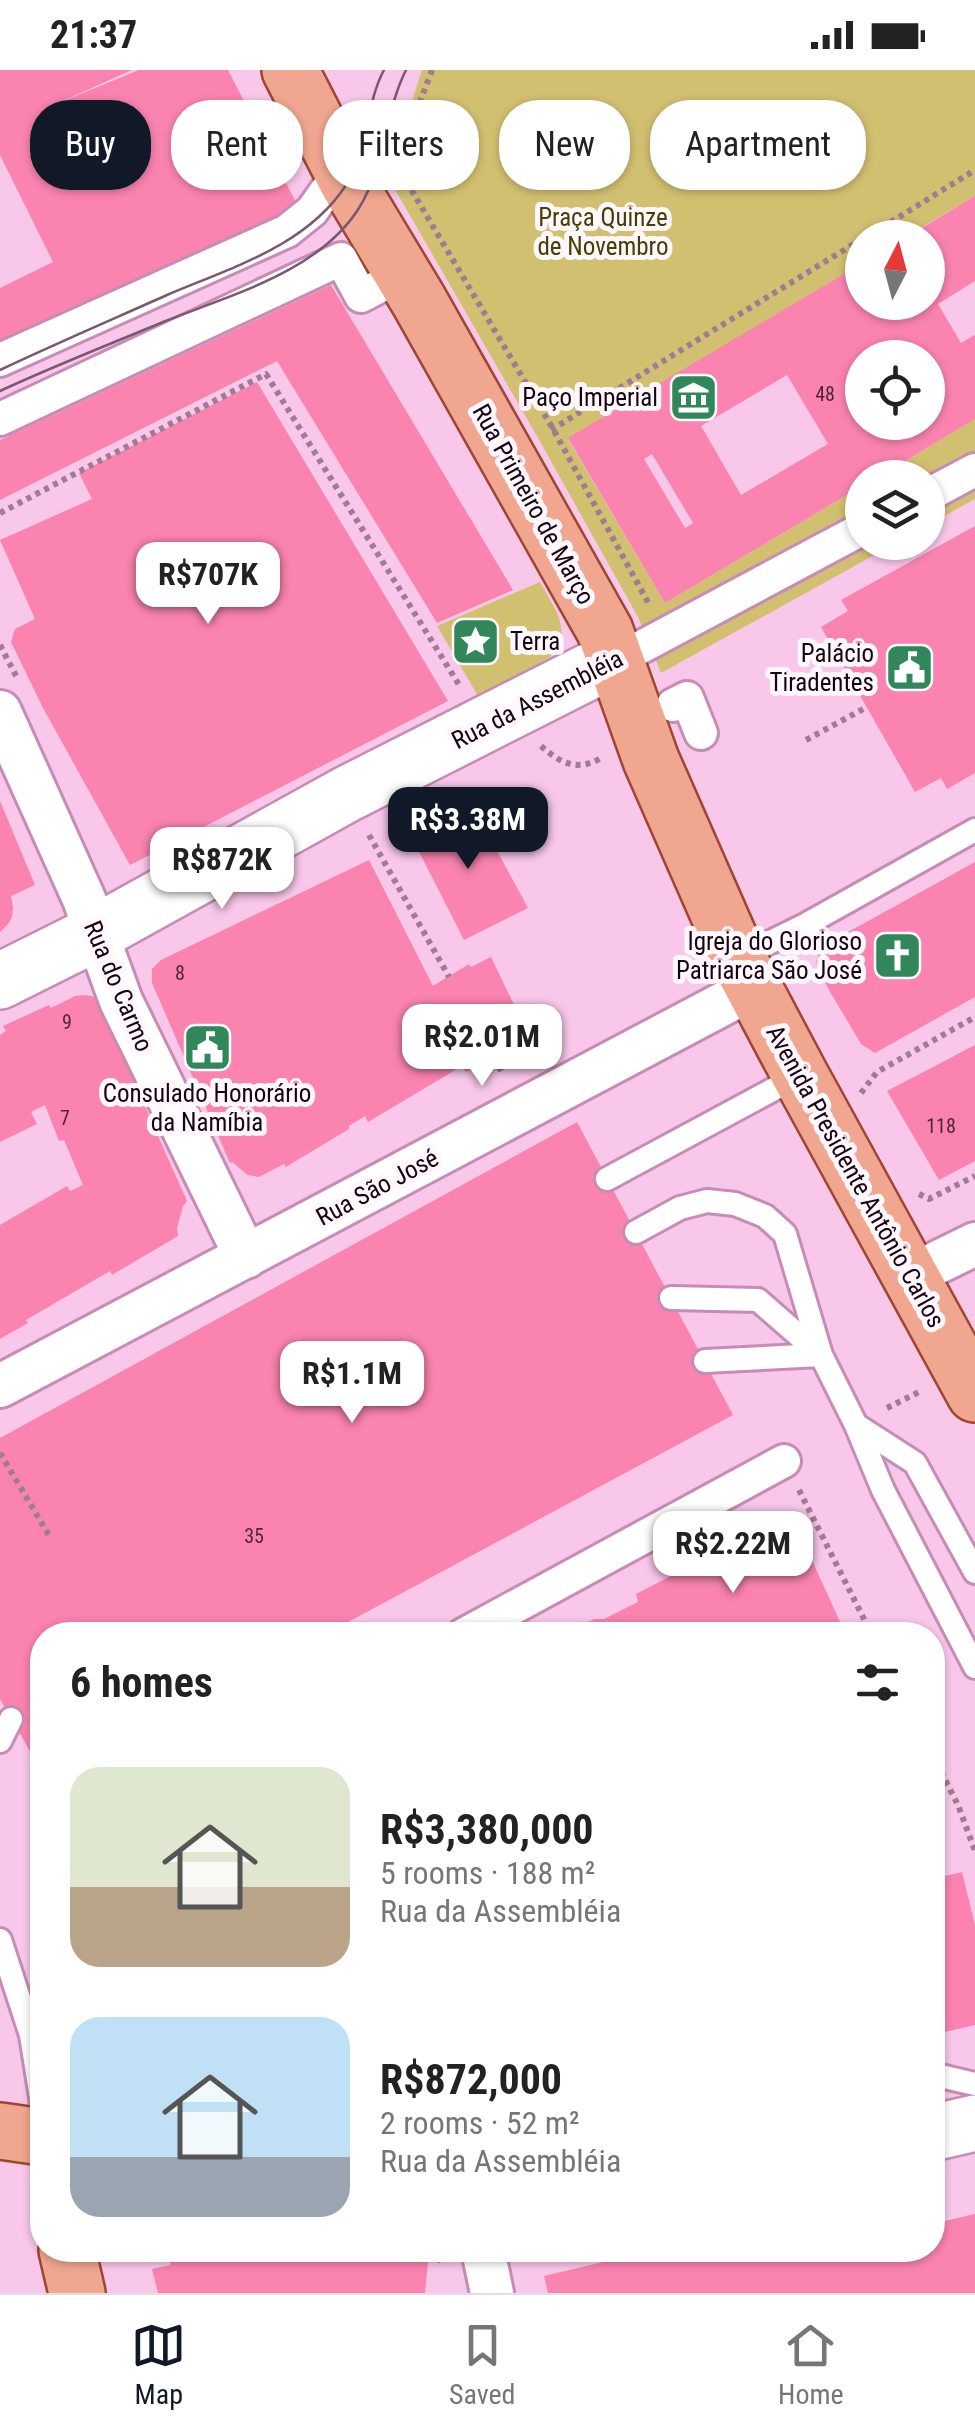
<!DOCTYPE html>
<meta charset="utf-8">
<style>
body{margin:0;font-family:"Roboto Condensed",sans-serif;background:#f2f2f2;color:#222;height:100vh;display:flex;flex-direction:column;font-size:38px;white-space:nowrap}
*{box-sizing:border-box;margin:0}
p{font-size:32px;color:#767676}
.icon{flex:none;width:55px;height:55px;fill:none;stroke:currentColor;stroke-width:2;stroke-linecap:round;stroke-linejoin:round}
.map{position:relative;flex:1;overflow:hidden}
.sheet{position:absolute;left:30px;top:1552px;width:915px;height:640px;display:flex;flex-direction:column;background:#fff;border-radius:40px;box-shadow:0 2px 8px #0004}
.sheet>*{flex:none}
.top-card{position:absolute;left:30px;top:30px;width:915px;height:90px;display:flex;gap:20px}
.needle{width:65px;rotate:6deg}
.buttons{position:absolute;left:845px;top:150px;display:grid;gap:20px}
.buttons a{display:grid;place-items:center;width:100px;height:100px;border-radius:50%;background:#fff;box-shadow:0 2px 8px #0004;font-size:50px}
.price{position:absolute;translate:-50% -85px;padding:0 22px;border-radius:20px;background:#fff;color:#222;font-size:32px;line-height:65px;filter:drop-shadow(0 2px 5px #0008)}
.price::after{content:'';position:absolute;left:50%;top:60px;width:30px;height:22px;margin-left:-15px;background:inherit;clip-path:polygon(0 0,100% 0,50% 100%)}
.price.active{background:#111827;color:#fff}
ul{padding:0;list-style:none}
li{display:flex;align-items:center;gap:30px;height:250px;padding:0 40px}
li span{display:grid;place-items:center;flex:none;width:280px;height:200px;border-radius:30px;color:#555}
li>.icon{margin-inline-start:auto}
span .icon{width:120px;height:120px;fill:#fffc;stroke-width:1}
li b{font-size:42px}
h2{display:flex;justify-content:space-between;align-items:center;height:120px;padding:0 40px;font-size:42px}
.chip{padding:0 35px;border-radius:40px;background:#fff;box-shadow:0 2px 8px #0004;font-size:35px;line-height:90px}
.chip.active{background:#111827;color:#fff}
.status{display:flex;justify-content:space-between;align-items:center;height:70px;padding:0 50px;background:#fff;direction:ltr}
.status svg{height:28px;fill:currentColor}
.dock{display:flex;justify-content:space-around;align-items:center;height:140px;border-top:2px solid #e0e0e0;background:#fff;font-size:28px;color:#767676}
.dock a{display:grid;justify-items:center;gap:5px}
.dock .active{color:#111827}
.map>svg:first-child{display:block}
.green{fill:#d2c071}
.building{fill:#fa83b0;fill-rule:evenodd}
.lines{fill:none;stroke-linecap:round;stroke-linejoin:round}
.service-casing{stroke:#c68cb5;stroke-width:28}
.pedestrian-casing{stroke:#c68cb5;stroke-width:38}
.minor-casing{stroke:#c68cb5;stroke-width:48}
.tertiary-casing{stroke:#c68cb5;stroke-width:60}
.primary-casing{stroke:#9e4632;stroke-width:60}
.path{stroke:#a07b95;stroke-width:6;stroke-dasharray:5 5;stroke-linecap:butt}
.service{stroke:#fff;stroke-width:22}
.pedestrian{stroke:#fff;stroke-width:32}
.minor{stroke:#fff;stroke-width:42}
.tertiary{stroke:#fff;stroke-width:55}
.primary{stroke:#f0a68f;stroke-width:55}
.tram{stroke:#795870;stroke-width:2.5}
.labels{text-anchor:middle;stroke-width:10;stroke-linejoin:round;paint-order:stroke}
.number-label{font-size:20px;fill:#50243a}
.park-label{font-size:25px;fill:#483d02;stroke:#fef7fc}
.poi-label{font-size:25px;fill:#170412;stroke:#fef7fc;text-anchor:end}
.street-label{font-size:25px;fill:#170412;stroke:#fef7fc}
</style>
<div class="status"><b>21:37</b><svg viewBox="0 0 49 12"><path d="M0 12V9h3v3zM5 12V6h3v6zM10 12V3h3v9zM15 12V0h3v12zM26 1h20v11H26zM47 4h2v5h-2z"/></svg></div>
<div class="map">
<svg width="975" height="2223" viewBox="0 0 975 2223">
<rect width="100%" height="100%" fill="#f9c7ea"/>
<!-- green -->
<path class="green" d="M422 0H975V126L905 167 862 168V193L568 369 665 533 862 416V472L896 473 661 603 638 547 538 368 385 102 401 65Z
M975 349V429L928 455V408H877Z
M540 512C554 539 575 560 549 588L478 626 437 556Z"/>
<!-- building -->
<path class="building" d="M0 0H132L56 34 139 0H228L302 144 0 278V218L53 192 0 85Z
M975 126V211L938 234 961 273 975 265V349L877 408H862V416L665 533 568 368 862 193V232H928V168H905ZM862 288H928V352H862ZM787 305 828 374 741 425 701 356ZM652 384 693 453 685 458 644 389Z
M331 215 513 520 437 553 277 291 0 430V370Z
M257 312 448 631 130 795 43 638 11 572 15 559 35 549 0 470 92 429 79 403Z
M975 456V703L947 719 941 708 915 722 821 557 848 541 841 530Z
M0 731 35 815 11 826 13 838 12 846 9 853 0 862Z
M466 738 476 742 528 838 464 870 409 762 436 749 439 751Z
M369 790 433 916 469 894 471 897 491 887 531 970 466 1002 462 996 368 1052 365 1046 349 1056V1059L286 1097 284 1094 259 1107 248 1105 232 1092 230 1093 152 913V899L161 890Z
M975 792V927L875 983 861 974 829 920 816 892 821 877Z
M83 925 92 926 103 933 143 1032 187 1131 183 1136 177 1158 178 1166 112 1205 110 1201 26 1250 28 1253 0 1269V1155L67 1116 70 1121 83 1115 64 1070 59 1071 45 1035 31 1042 37 1054 0 1072V965L6 961 3 956 49 935 51 938 75 926Z
M975 975V1091L939 1110 887 1021Z
M577 1052 733 1345 324 1565H42V1702L0 1629V1368Z
M789 1452 805 1487 810 1486 841 1554 837 1556 841 1565H563L594 1549H604L638 1532 636 1524 750 1465 752 1469Z
M962 1802 975 1855V1955L932 1965V1809Z
M975 2144V2223H548L544 2206 654 2180H932V2154Z
M172 2180H413L429 2182 425 2223H158L152 2199 170 2195Z"/>
<g class="lines">
<defs>
<path id="service" d="M738 888 805 855 975 760
M607 1109 800 1005
M636 1162 680 1138 707 1131 735 1134 765 1146 785 1164 821 1285 856 1355 883 1420 975 1597
M671 1228 758 1230 821 1285
M705 1291 821 1285
M856 1355 915 1393 975 1502
M0 1671 11 1649
M0 1870 31 1965 42 2034
M932 2004 975 2014"/>
<path id="pedestrian" d="M0 290 287 161 312 141 341 100
M0 349 341 189 361 226 403 204
M928 425 975 400
M617 590 862 459
M673 635 687 628 701 663
M463 1565 784 1391"/>
<path id="minor" d="M0 642 84 829 121 931 246 1187
M912 1205 975 1174
M0 1316 753 918
M483 2180 492 2223"/>
<path id="tertiary" d="M0 911 96 863 347 724 588 602 617 590
M932 2063 975 2053"/>
<path id="primary" d="M290 0 348 113 419 231 605 561 651 690 738 888 800 1005 975 1324
M0 2061 42 2067
M67 2180 77 2223"/>
</defs>
<!-- service casing -->
<use href="#service" class="service-casing"/>
<!-- pedestrian casing -->
<use href="#pedestrian" class="pedestrian-casing"/>
<!-- minor casing -->
<use href="#minor" class="minor-casing"/>
<!-- tertiary casing -->
<use href="#tertiary" class="tertiary-casing"/>
<!-- primary casing -->
<use href="#primary" class="primary-casing"/>
<!-- path -->
<path class="path" d="M432 0 398 90 399 99 553 359 649 534
M865 168 975 100
M551 360 862 169
M0 443 266 304 461 618
M0 575 16 606
M806 670 867 637
M541 676C560 693 577 702 601 688
M369 765 449 907
M494 988 503 1004
M861 1023 877 1002 975 947
M919 1124 929 1129 975 1106
M887 1338 921 1321
M0 1383 50 1467
M799 1420 872 1565
M932 1684 958 1735 975 1781
M419 2180C433 2181 435 2189 443 2191"/>
<!-- service -->
<use href="#service" class="service"/>
<!-- pedestrian -->
<use href="#pedestrian" class="pedestrian"/>
<!-- minor -->
<use href="#minor" class="minor"/>
<!-- tertiary -->
<use href="#tertiary" class="tertiary"/>
<!-- primary -->
<use href="#primary" class="primary"/>
<!-- tram -->
<path class="tram" d="M0 300C55 274 111 250 167 225 230 198 307 176 346 115 369 81 365 35 384 0
M0 321C54 296 108 275 163 252 230 225 319 202 359 138 385 96 384 44 406 0"/>
</g>
<!-- icons -->
<defs>
<symbol id="museum-square" viewBox="-11 -11 22 22"><rect x="-9" y="-9" width="18" height="18" rx="4" fill="#31875a" stroke="#fef7fc"/><path d="M0-6L6-3V-2H-6V-3ZM-5-1h2V3h-2ZM-1-1h2V3h-2ZM3-1h2V3H3ZM-6 4H6V6H-6Z" fill="#fff"/></symbol>
<symbol id="sight-square" viewBox="-11 -11 22 22"><rect x="-9" y="-9" width="18" height="18" rx="4" fill="#31875a" stroke="#fef7fc"/><path d="M0-6L1.8-2.2L6-1.7L2.9 1.2L3.7 5.4L0 3.3L-3.7 5.4L-2.9 1.2L-6-1.7L-1.8-2.2Z" fill="#fff"/></symbol>
<symbol id="civic-square" viewBox="-11 -11 22 22"><rect x="-9" y="-9" width="18" height="18" rx="4" fill="#31875a" stroke="#fef7fc"/><path d="M-.6-6.5H3V-4.5H.6V-3L4-1V1h2V6H-6V1h2V-1L-.6-3ZM-1.2 2.5V6h2.4V2.5Z" fill="#fff"/></symbol>
<symbol id="church-square" viewBox="-11 -11 22 22"><rect x="-9" y="-9" width="18" height="18" rx="4" fill="#31875a" stroke="#fef7fc"/><path d="M-1.2-6h2.4v3.5h3.3v2.4h-3.3V6h-2.4V-.1h-3.3v-2.4h3.3Z" fill="#fff"/></symbol>
</defs>
<g fill-rule="evenodd">
<use href="#museum-square" x="666" y="300" width="55" height="55"/>
<use href="#sight-square" x="448" y="544" width="55" height="55"/>
<use href="#civic-square" x="882" y="570" width="55" height="55"/>
<use href="#church-square" x="870" y="858" width="55" height="55"/>
<use href="#civic-square" x="180" y="950" width="55" height="55"/>
</g>
<g class="labels">
<!-- number labels -->
<g class="number-label">
<text x="825" y="331">48</text>
<text x="180" y="910">8</text>
<text x="67" y="959">9</text>
<text x="65" y="1055">7</text>
<text x="941" y="1063">118</text>
<text x="254" y="1473">35</text>
</g>
<!-- park labels -->
<g class="park-label">
<text x="603" y="156">Praça Quinze<tspan x="603" dy="29">de Novembro</tspan></text>
</g>
<!-- poi labels -->
<g class="poi-label">
<text x="658" y="336">Paço Imperial</text>
<text x="510" y="580" text-anchor="start">Terra</text>
<text x="874" y="592">Palácio<tspan x="874" dy="29">Tiradentes</tspan></text>
<text x="862" y="880">Igreja do Glorioso<tspan x="862" dy="29">Patriarca São José</tspan></text>
<text x="207" y="1032" text-anchor="middle">Consulado Honorário<tspan x="207" dy="29">da Namíbia</tspan></text>
</g>
<!-- street labels -->
<g class="street-label">
<text transform="translate(534 434) rotate(61)" y="9">Rua Primeiro de Março</text>
<text transform="translate(537 629) rotate(-27)" y="9">Rua da Assembléia</text>
<text transform="translate(119 916) rotate(67)" y="9">Rua do Carmo</text>
<text transform="translate(856 1106) rotate(61)" y="9">Avenida Presidente Antônio Carlos</text>
<text transform="translate(377 1117) rotate(-28)" y="9">Rua São José</text>
</g>
</g>
</svg>
<div class="buttons">
<a><svg class="needle" viewBox="-14 -14 28 28"><path d="M0-13l5 13h-10z" fill="#e53935"/><path d="M0 13l5-13h-10z" fill="#767676"/></svg></a>
<a><svg class="icon" aria-label="locate" viewBox="0 0 24 24"><circle cx="12" cy="12" r="6"/><path d="M12 2v4M12 18v4M2 12h4M18 12h4"/></svg></a>
<a><svg class="icon" aria-label="layers" viewBox="0 0 24 24"><path d="M12 4l9 5-9 5-9-5zM3 14l9 5 9-5"/></svg></a>
</div>
<b class="price" style="left:208px;top:557px">R$707K</b>
<b class="price active" style="left:468px;top:802px">R$3.38M</b>
<b class="price" style="left:222px;top:842px">R$872K</b>
<b class="price" style="left:482px;top:1019px">R$2.01M</b>
<b class="price" style="left:352px;top:1356px">R$1.1M</b>
<b class="price" style="left:733px;top:1526px">R$2.22M</b>
<div class="top-card">
<a class="chip active">Buy</a>
<a class="chip">Rent</a>
<a class="chip">Filters</a>
<a class="chip">New</a>
<a class="chip">Apartment</a>
</div>
<section class="sheet">
<h2>6 homes<svg class="icon" aria-label="filters" viewBox="0 0 24 24"><path d="M4 7h16M4 17h16"/><circle cx="9" cy="7" r="2"/><circle cx="15" cy="17" r="2"/></svg></h2>
<ul>
<li><span style="background:linear-gradient(#dfe7d0 60%,#b9a48a 0)"><svg class="icon" aria-label="home" viewBox="0 0 24 24"><path d="M3 11l9-7 9 7M6 9v11h12V9"/></svg></span><div><b>R$3,380,000</b><p>5 rooms · 188 m²</p><p>Rua da Assembléia</p></div></li>
<li><span style="background:linear-gradient(#bfe0f5 70%,#9aa5b1 0)"><svg class="icon" aria-label="home" viewBox="0 0 24 24"><path d="M3 11l9-7 9 7M6 9v11h12V9"/></svg></span><div><b>R$872,000</b><p>2 rooms · 52 m²</p><p>Rua da Assembléia</p></div></li>
</ul>
</section>
</div>
<nav class="dock">
<a class="active"><svg class="icon" aria-label="map" viewBox="0 0 24 24"><path d="M3 6l6-2 6 2 6-2v14l-6 2-6-2-6 2zM9 4v14M15 6v14"/></svg>Map</a>
<a><svg class="icon" aria-label="saved" viewBox="0 0 24 24"><path d="M7 4h10v16l-5-4-5 4z"/></svg>Saved</a>
<a><svg class="icon" aria-label="home" viewBox="0 0 24 24"><path d="M3 11l9-7 9 7M6 9v11h12V9"/></svg>Home</a>
</nav>
